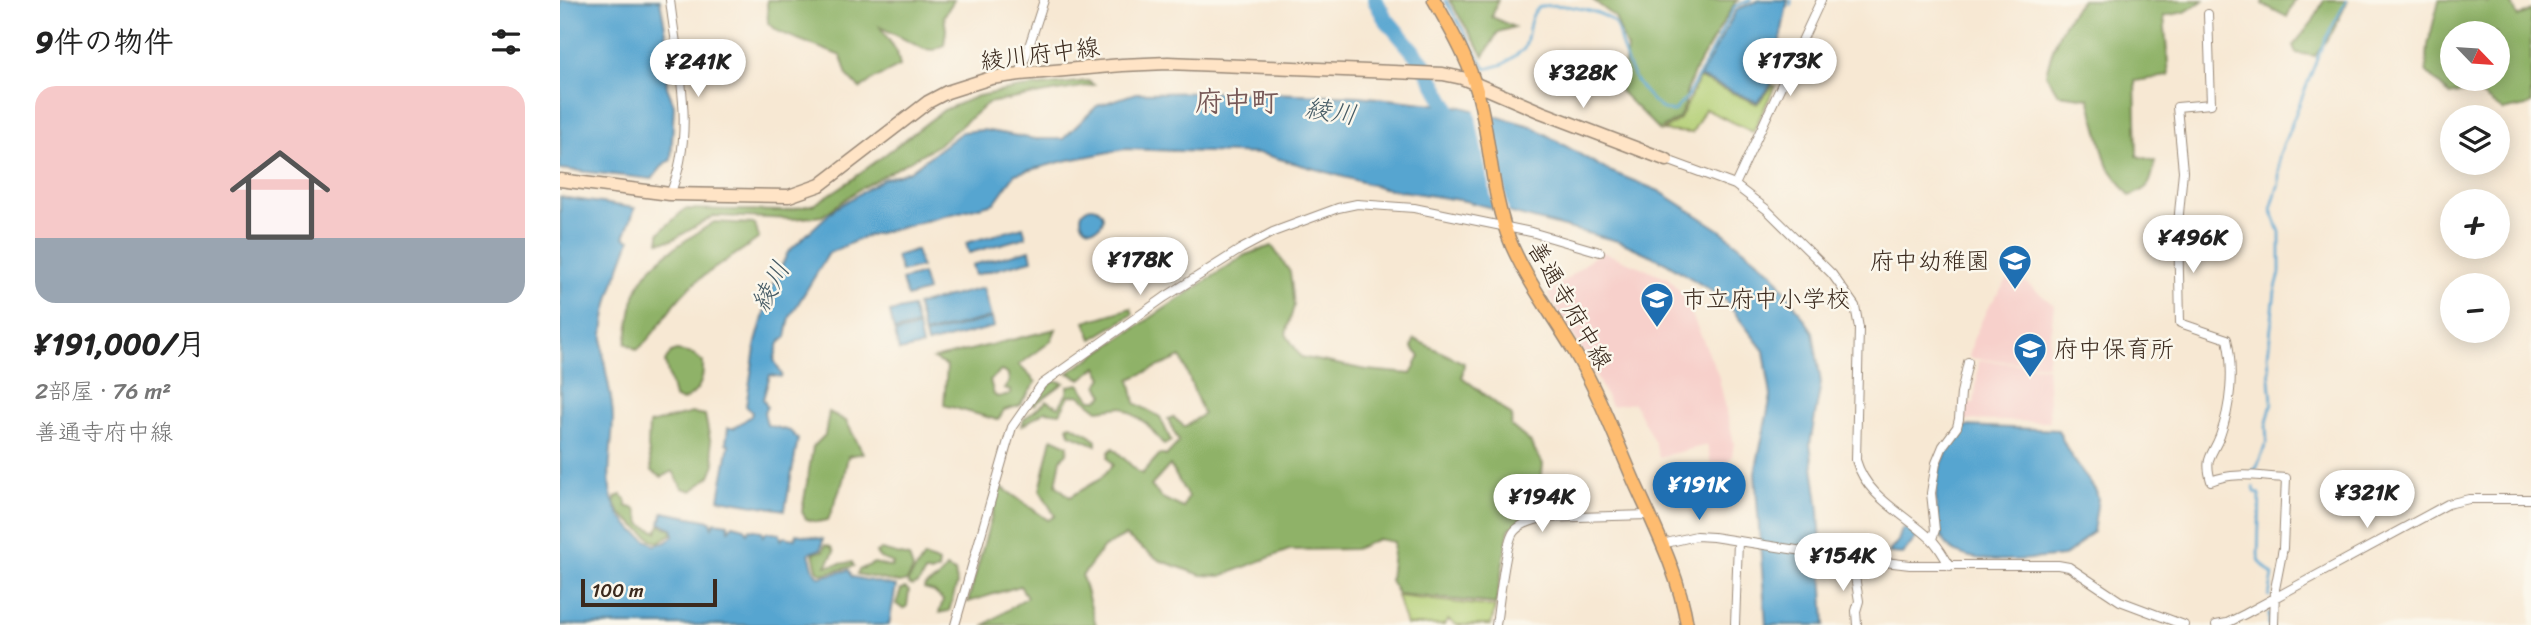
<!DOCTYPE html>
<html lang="ja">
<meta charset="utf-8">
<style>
body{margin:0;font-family:Sriracha,"Klee One",sans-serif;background:#f6f6f6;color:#222;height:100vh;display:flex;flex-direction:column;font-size:26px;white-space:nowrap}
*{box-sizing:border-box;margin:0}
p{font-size:23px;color:#767676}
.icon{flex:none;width:38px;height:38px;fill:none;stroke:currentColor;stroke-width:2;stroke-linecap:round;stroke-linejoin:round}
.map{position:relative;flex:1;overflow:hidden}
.panel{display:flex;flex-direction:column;background:#fff;width:560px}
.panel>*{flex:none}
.needle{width:46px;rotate:115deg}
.buttons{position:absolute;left:1880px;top:21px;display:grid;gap:14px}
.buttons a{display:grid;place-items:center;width:70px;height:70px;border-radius:50%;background:#fff;box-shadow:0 4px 18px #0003;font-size:35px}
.scale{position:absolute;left:21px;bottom:18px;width:136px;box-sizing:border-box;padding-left:7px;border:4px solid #3b2a1e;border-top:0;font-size:19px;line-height:24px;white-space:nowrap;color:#3b2a1e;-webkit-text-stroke:5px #fbf7ec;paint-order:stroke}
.price{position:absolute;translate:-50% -60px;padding:0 16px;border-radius:24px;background:#fff;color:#222;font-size:23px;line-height:46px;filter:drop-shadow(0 2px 4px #0008)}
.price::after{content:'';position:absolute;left:50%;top:42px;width:21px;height:16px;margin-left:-10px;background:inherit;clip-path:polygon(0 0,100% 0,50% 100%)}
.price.current{background:#1f6fb2;color:#fff}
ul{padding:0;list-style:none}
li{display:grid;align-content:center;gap:14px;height:371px;padding:0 35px}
li span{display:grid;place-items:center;height:217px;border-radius:21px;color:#555}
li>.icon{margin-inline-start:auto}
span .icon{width:126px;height:126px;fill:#fffc;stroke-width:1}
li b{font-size:30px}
h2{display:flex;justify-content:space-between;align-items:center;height:84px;padding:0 35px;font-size:30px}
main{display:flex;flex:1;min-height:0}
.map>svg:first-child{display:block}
.built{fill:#f7d0cb}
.green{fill:#b4cf76;stroke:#787c4a;stroke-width:2}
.forest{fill:#8fb267;stroke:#656e42;stroke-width:2;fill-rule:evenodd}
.water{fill:#57a5d0;stroke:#496877;stroke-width:2}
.pier{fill:#f7e8d3}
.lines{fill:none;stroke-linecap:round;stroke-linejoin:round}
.stream{stroke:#57a5d0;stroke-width:2.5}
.river{stroke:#57a5d0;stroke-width:16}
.street-casing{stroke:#998978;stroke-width:10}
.secondary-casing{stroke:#998978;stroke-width:15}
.primary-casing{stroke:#998978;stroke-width:15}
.street{stroke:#fff;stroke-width:8}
.secondary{stroke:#ffe4c6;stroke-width:12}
.primary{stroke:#febc70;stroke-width:12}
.labels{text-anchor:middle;stroke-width:5;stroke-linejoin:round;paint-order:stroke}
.street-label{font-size:24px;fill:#3b2a1e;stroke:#fbf7ec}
.poi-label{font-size:24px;fill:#3b2a1e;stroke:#fbf7ec;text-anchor:start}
.water-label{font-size:26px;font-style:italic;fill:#465b65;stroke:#fbf7ec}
.quarter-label{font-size:28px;font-weight:bold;fill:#775958;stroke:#fbf7ec}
</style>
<main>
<section class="panel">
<h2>9件の物件<svg class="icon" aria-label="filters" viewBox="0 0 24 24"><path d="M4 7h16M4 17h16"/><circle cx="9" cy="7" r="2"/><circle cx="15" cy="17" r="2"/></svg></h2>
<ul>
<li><span style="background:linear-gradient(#f6c9c9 70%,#9aa5b1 0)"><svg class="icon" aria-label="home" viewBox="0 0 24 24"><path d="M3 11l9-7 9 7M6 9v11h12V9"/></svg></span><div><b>¥191,000/月</b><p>2部屋 · 76 m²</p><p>善通寺府中線</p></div></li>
</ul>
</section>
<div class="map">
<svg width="1971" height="625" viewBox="0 0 1971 625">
<rect width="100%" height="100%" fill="#fbf7ec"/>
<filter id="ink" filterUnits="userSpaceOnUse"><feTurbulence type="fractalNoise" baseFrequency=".0143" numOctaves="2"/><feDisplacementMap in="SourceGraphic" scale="14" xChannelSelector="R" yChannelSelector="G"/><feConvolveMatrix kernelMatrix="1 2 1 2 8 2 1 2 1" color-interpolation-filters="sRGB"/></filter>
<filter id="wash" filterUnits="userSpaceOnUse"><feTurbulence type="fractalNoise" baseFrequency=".00686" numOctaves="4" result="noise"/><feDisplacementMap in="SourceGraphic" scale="28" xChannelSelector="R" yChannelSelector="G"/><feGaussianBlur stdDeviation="1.57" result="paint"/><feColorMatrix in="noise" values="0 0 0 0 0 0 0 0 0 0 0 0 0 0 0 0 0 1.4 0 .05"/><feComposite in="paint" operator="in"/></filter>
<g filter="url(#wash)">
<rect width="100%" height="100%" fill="#f7e8d3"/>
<!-- built -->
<path class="built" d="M1043 252 1108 278 1123 295 1158 374 1174 443 1172 456 1167 462 1151 464 1147 445 1099 457 1095 443 1074 403 1051 406 1024 353 988 294 1036 255Z
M1453 272 1494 305 1487 365 1409 358 1413 340 1427 309Z
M1419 360 1487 367 1490 422 1403 420 1406 404H1414Z"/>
<!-- green -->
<path class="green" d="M1139 78 1197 104 1213 85 1215 86 1193 132 1145 109 1132 133 1102 131 1120 119Z
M837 596 935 607 931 625H897L888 620 884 625H846Z"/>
<!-- forest -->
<path class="forest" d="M207 0H394L384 16 386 30 384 45 374 50 364 49 320 27 337 52 340 66 312 80 300 89 287 75 281 56 219 32 208 23Z
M889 0H938L932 17 954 27 938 32 924 56Z
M1033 0H1179L1176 1 1135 70 1126 93 1125 105 1119 118 1099 130 1060 91 1067 49 1055 17Z
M1522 0H1644L1625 12 1604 16 1609 76 1575 81 1577 156 1595 161C1591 182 1592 188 1570 196L1547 165 1529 98 1498 94 1486 74C1493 45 1502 21 1522 0Z
M1703 0H1735L1727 17 1702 4Z
M1764 0H1788L1773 31 1755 56 1736 53 1733 46 1753 21Z
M1879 0H1924L1926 3 1932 0H1950L1958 17 1971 10V103L1966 106 1943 111 1914 90 1890 95 1866 71 1868 45ZM1892 33H1937V79H1892Z
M528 81 534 85 428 103 378 145 298 190 262 216 233 219 154 216 112 240 99 242V233L125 209 225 211 255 204 290 181 384 110 418 96 460 88Z
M154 222 195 224 199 238C173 258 145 271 123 294 106 312 96 335 77 350L66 343C70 323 71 298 82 280 95 257 133 236 154 222Z
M712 246 730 272 734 306 726 334 741 357 807 370 851 374 860 356 852 348 854 339 904 363 902 377 952 416 951 426 970 442 983 464 981 482 961 487 959 493 963 520 949 529 936 604 838 594 830 580 834 542 818 539 795 549 729 550 661 576 641 575 599 560 565 536 544 547 522 576 536 625H425L467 597 460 586 408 602 440 486 488 520 495 516 480 490 492 438 508 445 507 453 501 459 496 485 510 497 540 479 553 465 548 458 549 452 553 448 578 472 582 474 600 454 606 456 619 442 608 419 613 417 625 427 643 414 621 357 570 379 575 403 600 417 611 441 604 445 587 424 562 407 538 410 519 395 509 396 500 413 485 411 462 426 464 419 487 401 499 407 507 393 508 386 519 384 531 400H538L544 395 538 385 543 378 537 367 521 379 508 373 685 255ZM610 465 628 497 623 508 602 498 591 486Z
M571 308 573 314 532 339 525 322Z
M496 329 491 341 459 365 476 382 459 406 444 410 438 420 384 405 387 366 373 359ZM441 371 448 374 449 382 444 389 450 390 451 394 438 397 434 395 430 380Z
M117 351 133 354 143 362C144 381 139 393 122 401L114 397 105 362 111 352Z
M494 380 504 383 474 405 472 403Z
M269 412 286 421 303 453 288 456 283 481 268 520 257 522 246 519 242 512 253 447 265 435Z
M132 413 145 415 155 464 150 476 132 491 122 488 113 471 102 477 92 471 88 447 89 424Z
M511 425 529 434 536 441V445L510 434 508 426Z
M61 495 66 499V506L76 509 82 525 97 532 100 525 111 529 113 533 99 542 94 541 60 513 54 503 56 497Z
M265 545 271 547 274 552 266 566 292 562 294 566 262 574 257 570 253 553 263 551Z
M321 550 349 557 353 569 347 581 340 583 297 574 299 570 314 563 331 567 333 563 320 558 316 553Z
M364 557 379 563 378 570 371 573 365 572 359 583 352 586 348 584V581Z
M386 568 395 572 397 584 389 611 379 613 383 600 374 592 364 589 365 586 378 579Z
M345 588 349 591 347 606 343 609 336 604 341 590Z"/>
<!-- water -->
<path class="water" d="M0 0H100L107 38 105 52 107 87 114 105 111 160 105 163 92 179 0 169Z
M1200 0H1228L1211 85 1197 102 1140 77 1177 9Z
M677 92 799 96 902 107 971 126 1047 170 1099 191 1160 230 1213 273 1253 332 1261 383 1250 444 1259 510 1265 625H1206L1195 473 1211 396 1204 351 1164 299 1105 262 1061 242 905 201 823 188 702 154 565 149 504 161 455 174 434 203 304 237 269 253 230 317 226 337 219 343 214 360 222 375 221 377 210 375 203 399 207 407 204 412 207 425 230 431 238 439 225 510 159 499 169 444 166 443 168 428H174L191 416 192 412 186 406 196 342 212 286 228 252 273 210 323 179 350 171 402 132 423 130 475 139H503L537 106 576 93Z
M0 197 75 208 64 237 70 240C57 275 41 311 43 349 44 372 53 395 53 419 51 475 34 511 95 545L106 542 114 535 112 528 100 523 103 512 151 521 152 527 155 522 168 524 169 530 173 525 185 528 187 533 190 529 202 531 203 536 207 532 220 534 221 540 224 537 235 539 236 534 263 539 261 549 249 553 254 571 260 577 289 570 292 577 336 586 329 625H0Z
M521 218a11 11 0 1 1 22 0a11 11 0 1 1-22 0Z
M463 227 466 237 409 253 406 243Z
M356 250 361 267 341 272 336 256Z
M470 250 472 260 415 275 412 265Z
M362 274 367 291 347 297 342 280Z
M423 288 431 317 364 334 357 305Z
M352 307 357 325 334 331 330 312Z
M432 318 434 327 367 344 365 335Z
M358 327 362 346 339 351 335 333Z
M1403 426 1498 430 1509 453 1536 491 1538 499 1533 532C1521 538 1516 552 1503 556 1473 559 1403 569 1384 542 1378 533 1378 521 1377 511 1372 473 1383 457 1403 426Z
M1346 528 1357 537 1343 554 1328 553 1338 541 1342 529Z"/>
<!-- pier -->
<path class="pier" d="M914 107 931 112 949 215 934 212Z"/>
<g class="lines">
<!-- stream -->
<path class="stream" d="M885 0 926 69 944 64 964 49C970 36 967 18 978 8 989 0 1047 11 1054 23 1058 28 1059 37 1061 43 1068 68 1073 81 1091 99 1099 107 1104 112 1114 111L1127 97 1175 6 1191 0
M1231 5V0
M1692 472 1697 467 1707 441 1706 427 1712 402 1708 355 1715 291 1720 273V232L1711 209 1719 183V156L1764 41 1787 0
M1694 487 1695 492 1700 494 1698 555 1700 562 1713 575 1709 596
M1709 625V613"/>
<!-- river -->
<path class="river" d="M815 0 825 18 863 63 894 119V124"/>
</g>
</g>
<g filter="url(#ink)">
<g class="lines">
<defs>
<path id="street" d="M110 0C117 63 137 132 110 194
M1648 14 1651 104 1617 107 1623 171 1618 224 1620 323 1667 339C1674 370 1671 406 1660 436 1652 457 1644 457 1651 481 1675 471 1701 477 1726 478L1723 548 1715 589 1714 625
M460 74 484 0
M1107 160 1175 185 1206 209 1272 274 1295 306 1299 328 1296 460C1307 498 1344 513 1371 539 1379 546 1384 557 1390 566
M1175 185 1261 0
M1372 539 1375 530 1371 493 1376 463 1383 446 1397 427 1399 419 1401 393 1408 362
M1102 544 1136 536 1153 537 1282 557 1350 565H1498L1509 567 1560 601 1624 625
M1292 558 1299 601 1296 611 1297 625
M395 625 452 427 482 384 605 297 681 249 713 232 778 208 797 204 854 208 971 232 1040 252
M936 625C939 606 945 546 953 533 959 524 972 521 982 518L1089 515
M1175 625 1178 541
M1656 625 1667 623 1685 614 1888 504 1909 499H1971"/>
<path id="secondary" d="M0 180 110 194 229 196 260 185 368 102 387 92 431 78 460 74 562 65 608 63 883 74 902 78 981 112 1107 160"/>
<path id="primary" d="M874 0C893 33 913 68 921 106 931 152 933 203 952 246 969 284 993 316 1014 351 1038 392 1055 437 1074 481 1095 528 1119 574 1127 625"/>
</defs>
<!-- street casing -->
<use href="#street" class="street-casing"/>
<!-- secondary casing -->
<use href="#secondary" class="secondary-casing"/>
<!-- primary casing -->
<use href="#primary" class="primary-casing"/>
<!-- street -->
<use href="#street" class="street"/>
<!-- secondary -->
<use href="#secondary" class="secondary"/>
<!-- primary -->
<use href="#primary" class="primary"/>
</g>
</g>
<!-- icons -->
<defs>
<symbol id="school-pin" viewBox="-11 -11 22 30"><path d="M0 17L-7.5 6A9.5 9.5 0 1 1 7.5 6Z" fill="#1f6fb2" stroke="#fbf7ec"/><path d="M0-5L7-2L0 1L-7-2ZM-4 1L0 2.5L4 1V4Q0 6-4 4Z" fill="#fff"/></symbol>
</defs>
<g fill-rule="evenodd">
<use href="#school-pin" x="1436" y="242" width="38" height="52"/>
<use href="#school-pin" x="1078" y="280" width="38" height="52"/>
<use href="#school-pin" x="1451" y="330" width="38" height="52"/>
</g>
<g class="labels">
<!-- street labels -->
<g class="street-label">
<text transform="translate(480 54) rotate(-7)" y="8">綾川府中線</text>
<text transform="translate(1010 305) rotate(60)" y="8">善通寺府中線</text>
</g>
<!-- poi labels -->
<g class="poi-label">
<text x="1430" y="269" text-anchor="end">府中幼稚園</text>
<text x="1122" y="307">市立府中小学校</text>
<text x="1494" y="357">府中保育所</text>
</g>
<!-- water labels -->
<g class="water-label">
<text transform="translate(771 111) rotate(9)" y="9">綾川</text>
<text transform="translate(210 286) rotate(-62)" y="9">綾川</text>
</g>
<!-- quarter labels -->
<g class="quarter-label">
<text x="677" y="111">府中町</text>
</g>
</g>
</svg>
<div class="buttons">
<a><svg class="needle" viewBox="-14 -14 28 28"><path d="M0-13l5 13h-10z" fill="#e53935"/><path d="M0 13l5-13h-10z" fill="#767676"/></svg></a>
<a><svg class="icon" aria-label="layers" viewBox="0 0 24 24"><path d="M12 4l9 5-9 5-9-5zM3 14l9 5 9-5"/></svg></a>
<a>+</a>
<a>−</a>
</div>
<div class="scale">100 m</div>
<b class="price" style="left:1230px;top:98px">¥173K</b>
<b class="price" style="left:138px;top:99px">¥241K</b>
<b class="price" style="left:1023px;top:110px">¥328K</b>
<b class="price" style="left:1633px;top:275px">¥496K</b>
<b class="price" style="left:580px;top:297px">¥178K</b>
<b class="price current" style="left:1139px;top:522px">¥191K</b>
<b class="price" style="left:1807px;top:530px">¥321K</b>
<b class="price" style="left:982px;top:534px">¥194K</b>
<b class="price" style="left:1283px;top:593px">¥154K</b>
</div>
</main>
